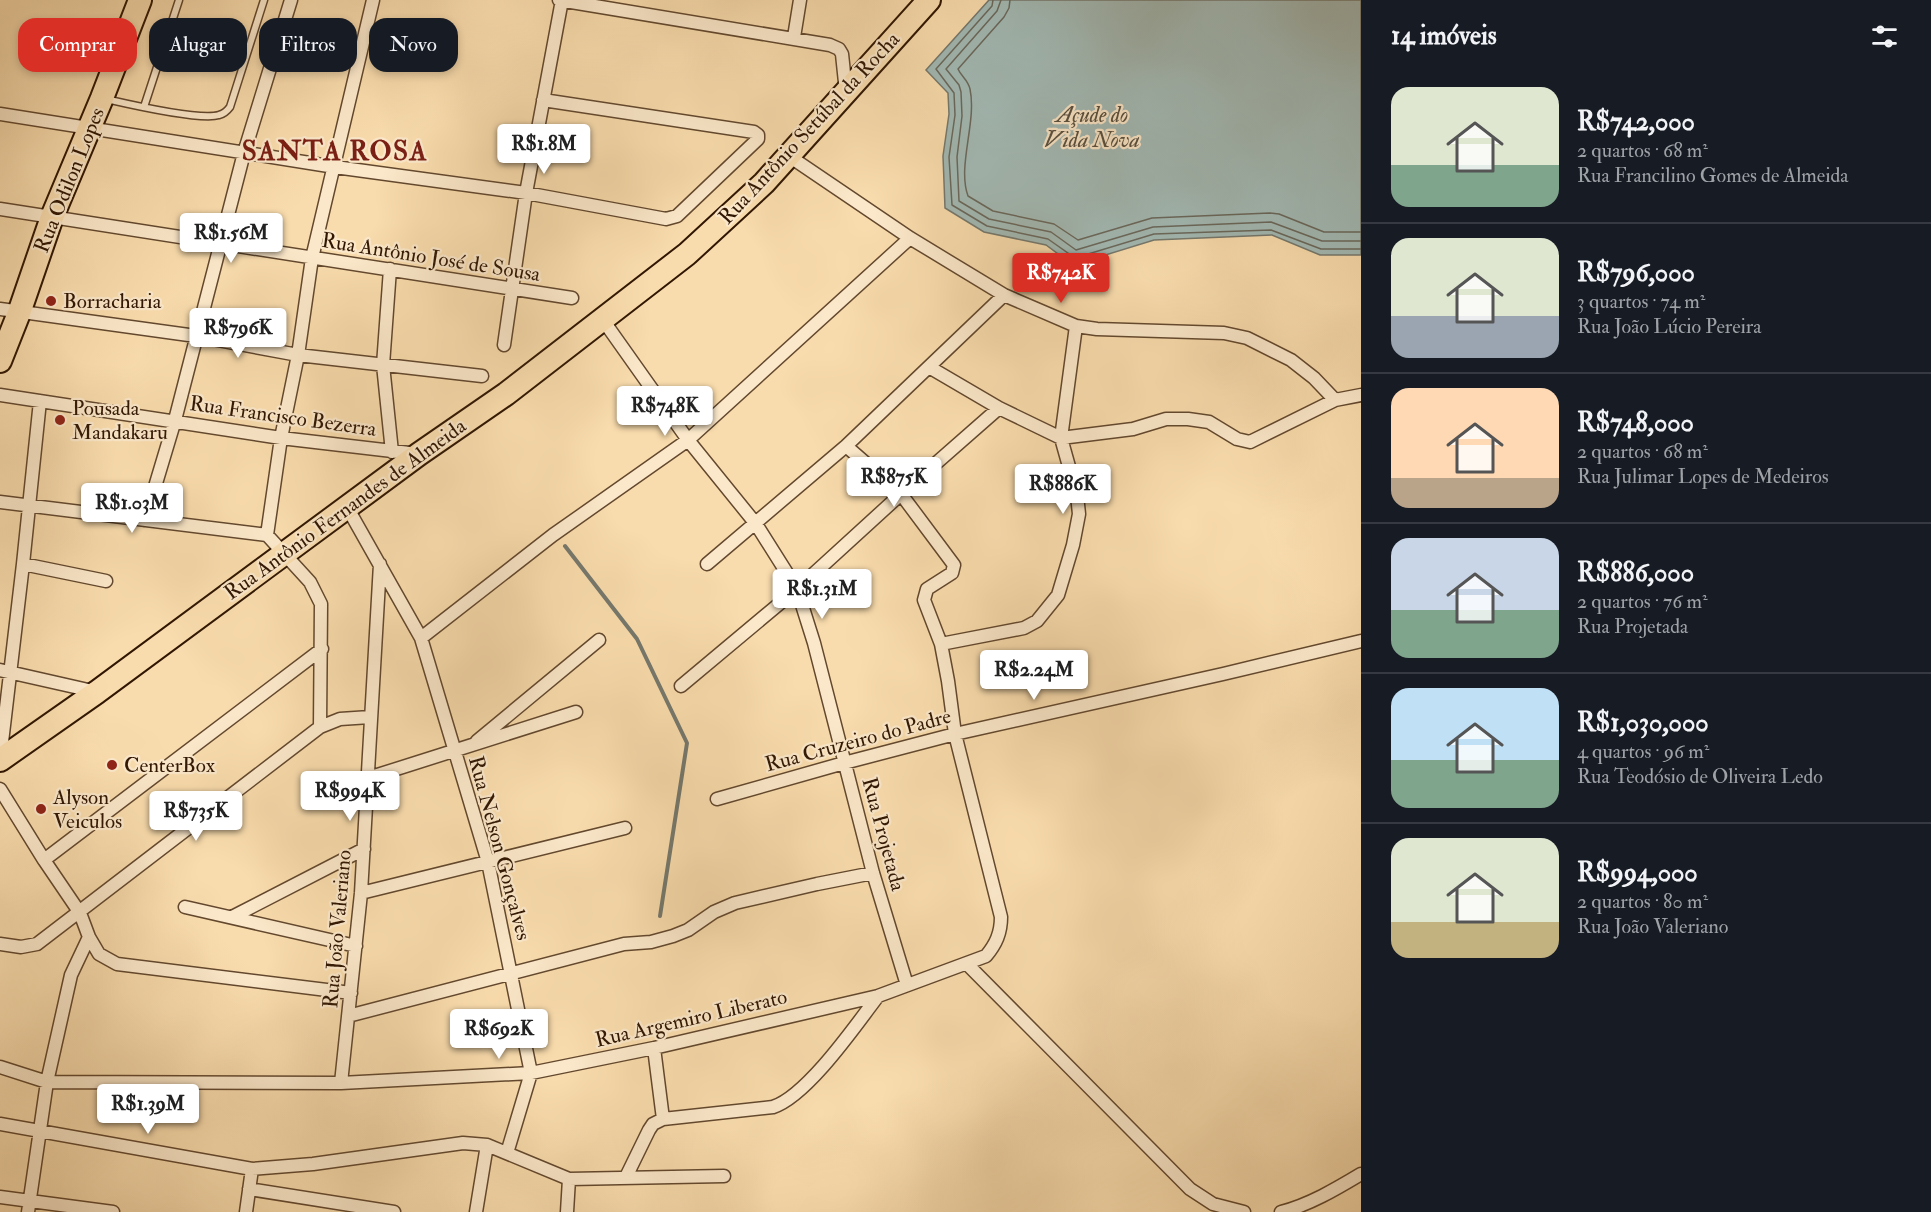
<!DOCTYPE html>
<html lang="pt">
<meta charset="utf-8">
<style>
body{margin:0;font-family:"IM FELL Double Pica",serif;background:#20242c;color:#f1f3f6;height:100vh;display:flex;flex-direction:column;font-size:22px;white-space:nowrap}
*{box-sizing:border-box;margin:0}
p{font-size:20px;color:#9ea1a6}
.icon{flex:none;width:33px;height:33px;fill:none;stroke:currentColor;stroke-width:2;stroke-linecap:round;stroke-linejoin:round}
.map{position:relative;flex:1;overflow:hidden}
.details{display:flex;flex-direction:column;background:#171b24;width:570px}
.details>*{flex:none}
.banner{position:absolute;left:18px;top:18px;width:570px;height:54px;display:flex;gap:12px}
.price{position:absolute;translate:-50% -51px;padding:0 14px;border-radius:6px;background:#fff;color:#222;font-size:20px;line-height:39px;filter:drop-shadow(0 2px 3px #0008)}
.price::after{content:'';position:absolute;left:50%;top:36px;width:18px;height:14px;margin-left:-9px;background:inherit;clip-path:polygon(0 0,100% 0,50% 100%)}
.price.current{background:#d93025;color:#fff}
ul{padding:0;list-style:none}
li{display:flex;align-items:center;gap:18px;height:150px;padding:0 30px}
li+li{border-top:2px solid #363941}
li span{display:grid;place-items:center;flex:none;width:168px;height:120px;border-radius:18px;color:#555}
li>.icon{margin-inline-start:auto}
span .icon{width:72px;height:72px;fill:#fffc;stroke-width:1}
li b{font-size:26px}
h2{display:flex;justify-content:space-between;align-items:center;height:72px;padding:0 30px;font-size:26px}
.chip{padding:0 21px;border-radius:18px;background:#171b24;box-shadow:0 3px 9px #0003;font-size:21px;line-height:54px}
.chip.current{background:#d93025;color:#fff}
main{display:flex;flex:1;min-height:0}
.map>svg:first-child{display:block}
.water{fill:#a2b9b4;stroke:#75786d;stroke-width:1.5}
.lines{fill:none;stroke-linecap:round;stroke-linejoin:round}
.shore{stroke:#6a685c;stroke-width:1.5}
.stream{stroke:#75786d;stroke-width:4}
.lane-casing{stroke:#63482e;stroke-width:9}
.street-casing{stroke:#63482e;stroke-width:15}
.highway-casing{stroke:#311703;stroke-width:26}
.lane{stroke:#fbe8ca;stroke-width:6}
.street{stroke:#fbe8ca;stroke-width:12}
.highway{stroke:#f9dcad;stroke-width:22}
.poi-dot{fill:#8f2418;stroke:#fbe8ca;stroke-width:2}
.labels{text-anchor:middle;stroke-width:4.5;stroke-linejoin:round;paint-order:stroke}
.street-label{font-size:21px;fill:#311703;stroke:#fbe8ca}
.poi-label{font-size:21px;fill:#311703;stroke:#fbe8ca;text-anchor:start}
.water-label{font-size:22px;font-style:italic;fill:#595041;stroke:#fbe8ca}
.district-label{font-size:27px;font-weight:bold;letter-spacing:1.5px;fill:#7a1f14;stroke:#fbe8ca}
</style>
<main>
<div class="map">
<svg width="1361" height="1212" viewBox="0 0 1361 1212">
<rect width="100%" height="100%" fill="#f9dcad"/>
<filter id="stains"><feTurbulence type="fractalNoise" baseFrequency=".00333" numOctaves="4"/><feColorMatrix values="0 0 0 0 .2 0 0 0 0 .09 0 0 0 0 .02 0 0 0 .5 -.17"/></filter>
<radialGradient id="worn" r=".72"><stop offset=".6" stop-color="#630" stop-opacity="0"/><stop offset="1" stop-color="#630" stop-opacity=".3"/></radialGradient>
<!-- water -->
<path class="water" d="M989 0H1361V255H1320L1272 235 1154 240 1073 265 1046 245 984 232 945 208 943 156 949 114 948 93 926 70Z"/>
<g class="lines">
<!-- shore -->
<path class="shore" d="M993 0 992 6 936 69 954 93 955 115 949 157 952 205 987 226 1048 239 1075 258 1154 234 1271 230 1321 249H1361
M1001 0 997 11 946 69 959 85 961 92 962 116 957 157 959 201 989 219 1051 232 1076 250 1153 227 1271 222 1322 241H1361
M1010 0 1009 8 1004 17 958 69C961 76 968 80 970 89 977 122 957 166 968 196L993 211 1054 224 1078 240 1152 218 1270 213 1279 214 1324 232H1361"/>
<!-- stream -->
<path class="stream" d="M565 546 637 639 687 743 660 916"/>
<defs>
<path id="lane" d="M106 99C128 104 200 121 219 115 224 114 227 111 230 107L264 0
M144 107 179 0"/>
<path id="street" d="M559 0 830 45 839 49 842 54 846 92
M794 37 800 0
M0 114 335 167 526 193 666 219 677 216 758 139V135L754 132 543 100
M789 156 910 238 1004 295 1076 326 1097 329 1224 333 1247 338 1291 360 1314 378 1335 400
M0 209 572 298
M390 269 383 365 392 452
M0 309 196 336 298 355 482 376
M603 320 688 440 756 524 797 589 814 643 873 873 907 985
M504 345 526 193 562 0
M929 367 999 408 1061 438 1133 429 1166 419H1188L1209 422 1237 439 1250 442 1335 400 1361 395
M0 395 281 438 418 454
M0 502 267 535 310 582 321 604 320 727
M347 507 421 638 488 862 531 1073 507 1153
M145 520 175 420 244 153 291 0
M267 535 281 438 298 355 312 258 373 0
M23 564 106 581
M707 564 846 446 1004 295
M421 638 553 535 688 440 910 238
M941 644 1024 628 1037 621 1058 595 1073 545 1079 514 1077 495 1061 438 1076 326
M0 670 97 692
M681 686 797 589 901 494 999 408
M477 741 599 640
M0 759 23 564 40 401
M368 778 576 712
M0 789 44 860 80 913 89 937 71 975 47 1082 28 1212
M717 799 844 763 955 734 1223 674 1361 641
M44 860 322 649
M361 893 625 828
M185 907 356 946
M232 917 364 849
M89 937 99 954 117 964 351 993
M0 944 21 947 37 944 320 727 340 719 370 717
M967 964 1190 1189 1213 1204 1244 1212
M348 1016 624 944 651 942 673 936 688 930 714 912 735 903 817 884 873 873
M0 1067 47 1082 341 1083 531 1073 654 1048 878 996 986 956C996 944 1001 933 1001 917L955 734 948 681 941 644 924 600 927 589 952 573 954 565 901 494 846 446
M341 1083 361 893 380 564
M663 1119 773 1107C807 1096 856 1025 878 996
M0 1124 252 1169 313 1164 463 1143 487 1145 569 1179 724 1176
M626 1177 649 1130 653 1124 663 1119 654 1048
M249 1189 394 1212
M0 1197 113 1212
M246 1212 252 1169
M476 1212 487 1145
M567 1212 569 1179
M1281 1212C1309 1205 1336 1189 1361 1174"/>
<path id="highway" d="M0 361 19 313 52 217 102 98 140 0
M0 760 97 692 419 454 506 394 687 254 764 183 929 0"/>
</defs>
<!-- lane casing -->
<use href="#lane" class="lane-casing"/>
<!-- street casing -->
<use href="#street" class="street-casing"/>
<!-- highway casing -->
<use href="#highway" class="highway-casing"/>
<!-- lane -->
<use href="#lane" class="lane"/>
<!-- street -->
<use href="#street" class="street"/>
<!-- highway -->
<use href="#highway" class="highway"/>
</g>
<!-- markers -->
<g class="poi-dot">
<circle cx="51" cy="301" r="6"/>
<circle cx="60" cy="420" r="6"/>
<circle cx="112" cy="765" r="6"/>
<circle cx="41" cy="809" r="6"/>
</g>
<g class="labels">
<!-- street labels -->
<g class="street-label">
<text transform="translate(809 128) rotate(-47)" y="7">Rua Antônio Setúbal da Rocha</text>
<text transform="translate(69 180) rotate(-68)" y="7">Rua Odilon Lopes</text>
<text transform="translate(431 257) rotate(9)" y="7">Rua Antônio José de Sousa</text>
<text transform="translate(283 416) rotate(8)" y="7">Rua Francisco Bezerra</text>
<text transform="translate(345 509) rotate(-36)" y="7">Rua Antônio Fernandes de Almeida</text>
<text transform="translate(858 740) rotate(-15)" y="7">Rua Cruzeiro do Padre</text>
<text transform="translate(884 834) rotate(75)" y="7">Rua Projetada</text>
<text transform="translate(500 848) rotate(75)" y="7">Rua Nelson Gonçalves</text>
<text transform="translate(337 929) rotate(-85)" y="7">Rua João Valeriano</text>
<text transform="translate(691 1018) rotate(-13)" y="7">Rua Argemiro Liberato</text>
</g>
<!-- poi labels -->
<g class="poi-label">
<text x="63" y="308">Borracharia</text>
<text x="72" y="415">Pousada<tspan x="72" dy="24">Mandakaru</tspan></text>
<text x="124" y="772">CenterBox</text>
<text x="53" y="804">Alyson<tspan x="53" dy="24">Veiculos</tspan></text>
</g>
<!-- water labels -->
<g class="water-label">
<text x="1092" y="122">Açude do<tspan x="1092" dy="25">Vida Nova</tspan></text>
</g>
<!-- district labels -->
<g class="district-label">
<text x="335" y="160">SANTA ROSA</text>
</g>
</g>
<rect width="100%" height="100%" filter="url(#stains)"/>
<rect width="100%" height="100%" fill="url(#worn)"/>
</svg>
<b class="price" style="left:544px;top:175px">R$1.8M</b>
<b class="price" style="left:231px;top:264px">R$1.56M</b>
<b class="price current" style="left:1061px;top:304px">R$742K</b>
<b class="price" style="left:238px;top:359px">R$796K</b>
<b class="price" style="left:665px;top:437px">R$748K</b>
<b class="price" style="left:894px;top:508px">R$875K</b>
<b class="price" style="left:1063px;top:515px">R$886K</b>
<b class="price" style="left:132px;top:534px">R$1.03M</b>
<b class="price" style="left:822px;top:620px">R$1.31M</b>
<b class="price" style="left:1034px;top:701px">R$2.24M</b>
<b class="price" style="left:350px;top:822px">R$994K</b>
<b class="price" style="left:196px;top:842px">R$735K</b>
<b class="price" style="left:499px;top:1060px">R$692K</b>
<b class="price" style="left:148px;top:1135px">R$1.39M</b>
<div class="banner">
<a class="chip current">Comprar</a>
<a class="chip">Alugar</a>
<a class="chip">Filtros</a>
<a class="chip">Novo</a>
</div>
</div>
<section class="details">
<h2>14 imóveis<svg class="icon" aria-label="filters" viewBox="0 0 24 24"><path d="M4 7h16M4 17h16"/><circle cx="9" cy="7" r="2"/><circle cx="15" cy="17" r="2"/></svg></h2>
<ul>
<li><span style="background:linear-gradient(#dfe7d0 65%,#7fa58c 0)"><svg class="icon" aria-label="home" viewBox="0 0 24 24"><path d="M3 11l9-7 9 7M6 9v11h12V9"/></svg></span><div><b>R$742,000</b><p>2 quartos · 68 m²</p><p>Rua Francilino Gomes de Almeida</p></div></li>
<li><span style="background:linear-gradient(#dfe7d0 65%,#9aa5b1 0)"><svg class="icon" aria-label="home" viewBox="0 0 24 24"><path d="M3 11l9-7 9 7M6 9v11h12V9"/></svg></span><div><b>R$796,000</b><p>3 quartos · 74 m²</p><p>Rua João Lúcio Pereira</p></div></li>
<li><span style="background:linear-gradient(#ffd9b3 75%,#b9a48a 0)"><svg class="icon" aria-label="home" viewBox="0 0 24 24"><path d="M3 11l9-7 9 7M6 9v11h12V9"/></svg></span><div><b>R$748,000</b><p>2 quartos · 68 m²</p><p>Rua Julimar Lopes de Medeiros</p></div></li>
<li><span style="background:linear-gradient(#c9d6e8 60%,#7fa58c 0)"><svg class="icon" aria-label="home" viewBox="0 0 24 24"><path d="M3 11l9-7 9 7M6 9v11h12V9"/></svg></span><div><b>R$886,000</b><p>2 quartos · 76 m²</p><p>Rua Projetada</p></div></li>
<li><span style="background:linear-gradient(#bfe0f5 60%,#7fa58c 0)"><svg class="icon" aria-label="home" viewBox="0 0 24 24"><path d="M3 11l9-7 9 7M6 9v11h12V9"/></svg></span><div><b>R$1,030,000</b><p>4 quartos · 96 m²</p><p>Rua Teodósio de Oliveira Ledo</p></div></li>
<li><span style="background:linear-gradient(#dfe7d0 70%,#c2b280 0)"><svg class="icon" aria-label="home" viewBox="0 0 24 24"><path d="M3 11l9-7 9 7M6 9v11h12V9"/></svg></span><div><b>R$994,000</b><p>2 quartos · 80 m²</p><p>Rua João Valeriano</p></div></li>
</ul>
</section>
</main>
